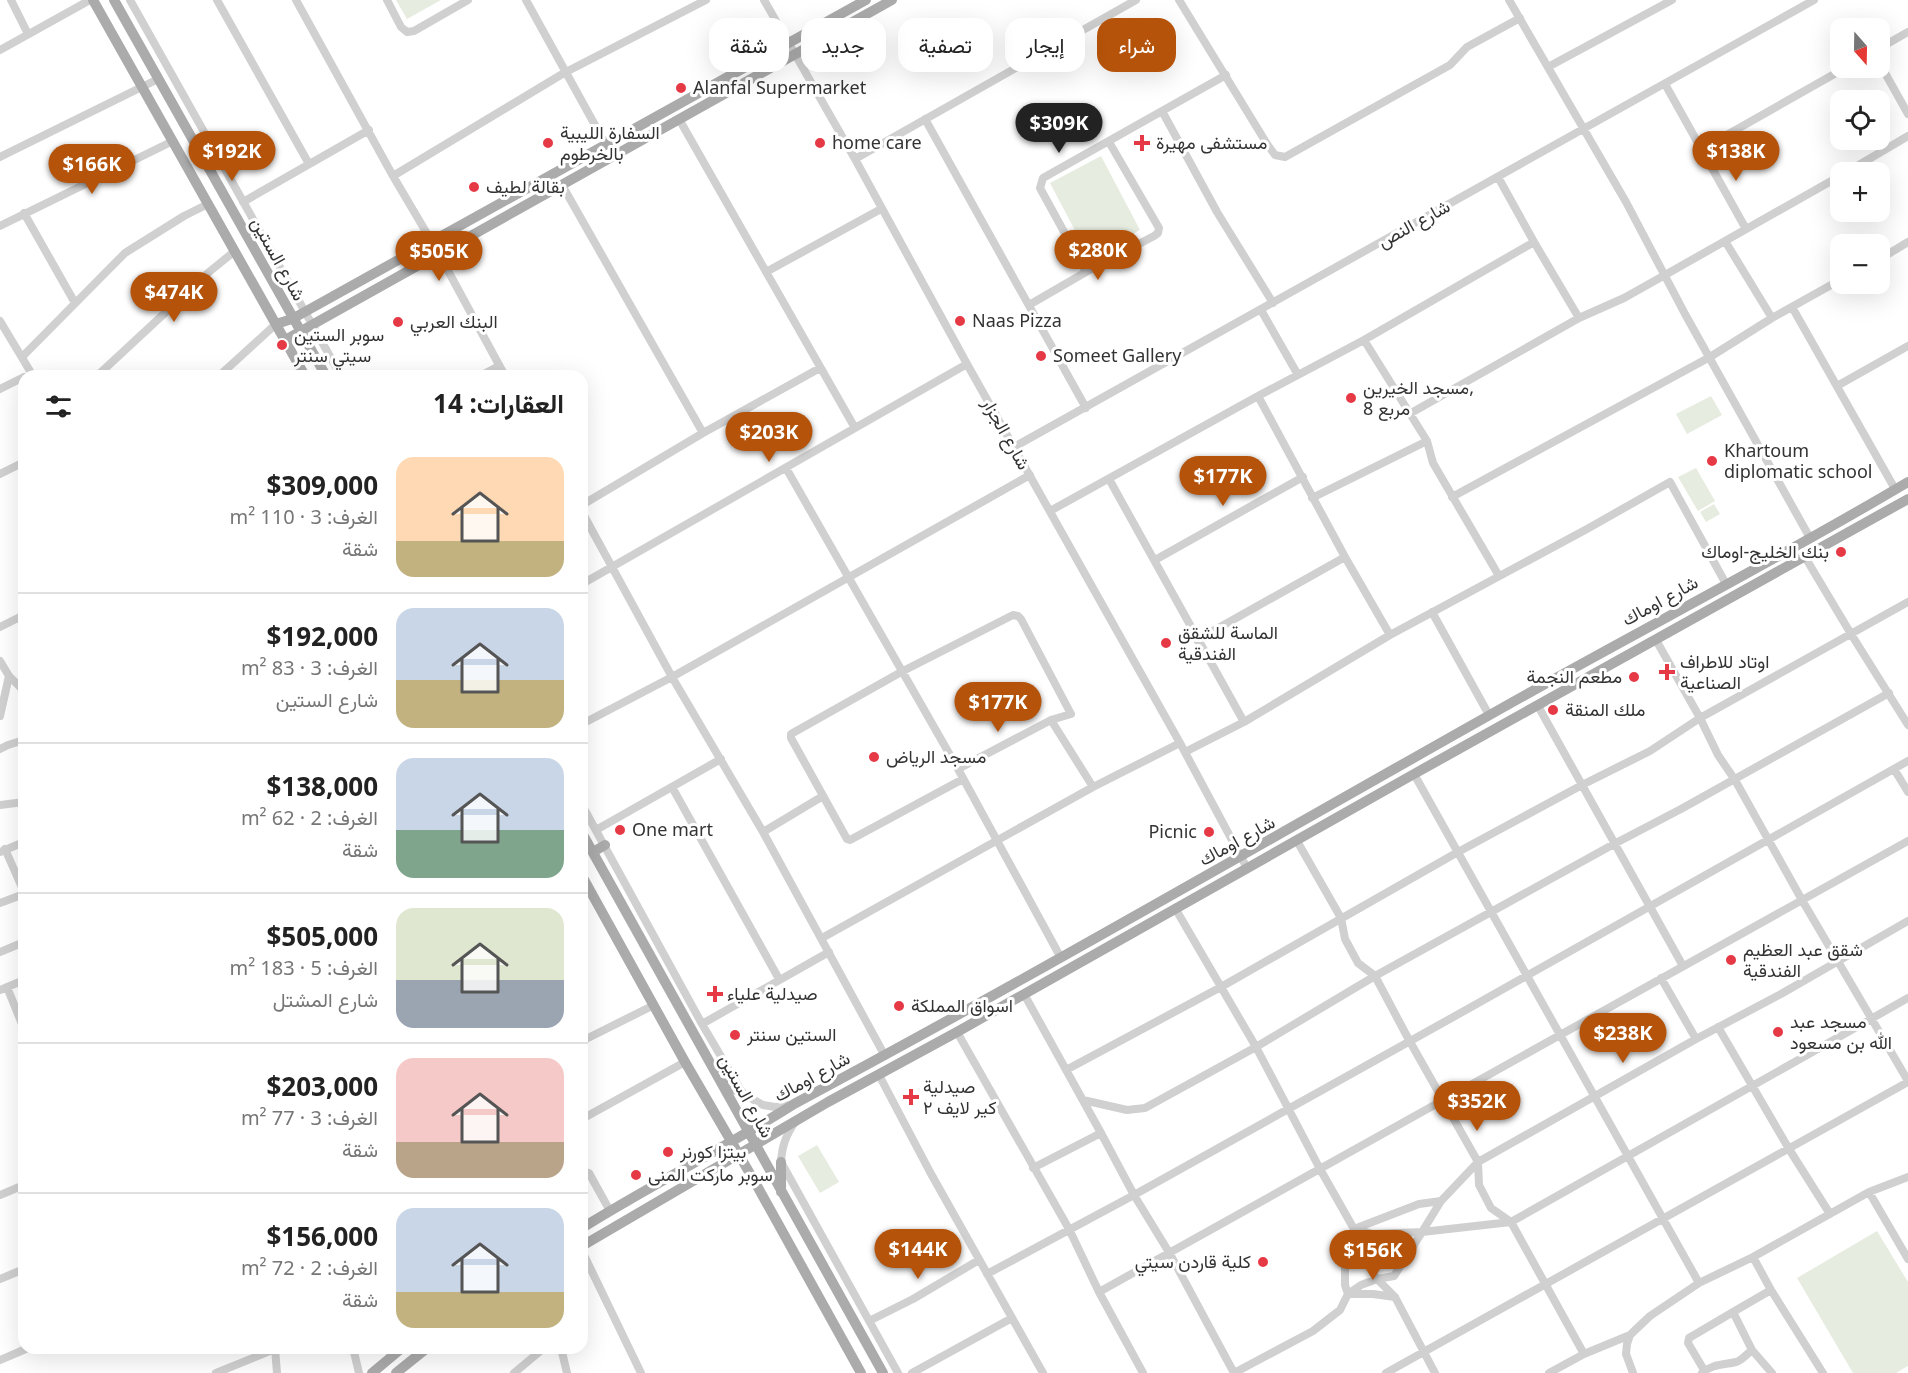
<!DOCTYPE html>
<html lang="ar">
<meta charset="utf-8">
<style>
body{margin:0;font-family:"Noto Sans",Vazirmatn,sans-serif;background:#f6f6f6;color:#222;direction:rtl;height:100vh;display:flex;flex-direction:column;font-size:22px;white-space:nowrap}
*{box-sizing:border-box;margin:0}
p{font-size:20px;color:#767676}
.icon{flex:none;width:33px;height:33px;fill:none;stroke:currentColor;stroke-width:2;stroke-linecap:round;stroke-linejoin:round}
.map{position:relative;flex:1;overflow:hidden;direction:ltr}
.sheet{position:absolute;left:18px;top:370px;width:570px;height:984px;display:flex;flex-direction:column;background:#fff;border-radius:18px;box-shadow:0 6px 24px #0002;direction:rtl}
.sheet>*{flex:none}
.banner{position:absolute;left:606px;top:18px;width:570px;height:54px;direction:rtl;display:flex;gap:12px}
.needle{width:39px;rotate:160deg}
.controls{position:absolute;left:1830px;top:18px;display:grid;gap:12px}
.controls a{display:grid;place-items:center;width:60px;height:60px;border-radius:12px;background:#fff;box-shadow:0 6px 24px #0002;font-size:30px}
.price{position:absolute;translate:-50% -51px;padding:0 14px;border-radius:21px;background:#b45309;color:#fff;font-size:20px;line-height:39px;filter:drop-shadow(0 2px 3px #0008)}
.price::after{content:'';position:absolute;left:50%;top:36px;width:18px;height:14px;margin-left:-9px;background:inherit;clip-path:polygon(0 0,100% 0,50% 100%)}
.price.current{background:#222;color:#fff}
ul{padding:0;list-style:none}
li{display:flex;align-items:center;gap:18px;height:150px;padding:0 24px}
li+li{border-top:2px solid #e0e0e0}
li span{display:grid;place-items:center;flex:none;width:168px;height:120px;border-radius:18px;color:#555}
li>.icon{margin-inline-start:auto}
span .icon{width:72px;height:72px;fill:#fffc;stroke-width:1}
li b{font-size:26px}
h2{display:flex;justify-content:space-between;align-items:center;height:72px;padding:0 24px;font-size:26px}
.chip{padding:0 21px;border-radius:18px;background:#fff;box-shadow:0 6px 24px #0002;font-size:21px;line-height:54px}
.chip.current{background:#b45309;color:#fff}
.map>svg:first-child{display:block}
.green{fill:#e6ecdf}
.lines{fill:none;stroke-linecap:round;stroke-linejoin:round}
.minor{stroke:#d0d0d0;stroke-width:8}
.major{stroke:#ababab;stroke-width:10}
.poi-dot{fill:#e63946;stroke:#fff;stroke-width:2}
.labels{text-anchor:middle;stroke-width:6;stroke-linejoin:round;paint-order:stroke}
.poi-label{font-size:18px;fill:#333;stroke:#fff;text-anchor:start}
.street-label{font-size:18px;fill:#333;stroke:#fff}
</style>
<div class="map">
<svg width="1908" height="1373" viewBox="0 0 1908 1373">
<rect width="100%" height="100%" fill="#fff"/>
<!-- green -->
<path class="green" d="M396 0H441L407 19Z
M1101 156 1140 230 1089 257 1050 183Z
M1711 396 1722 415 1687 434 1676 414Z
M1696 468 1715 501 1698 511 1678 477Z
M1714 504 1720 514 1706 522 1700 512Z
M817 1145 839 1182 820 1193 798 1156Z
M1877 1231 1908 1282V1366L1896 1373H1853L1797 1278Z"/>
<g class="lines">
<!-- minor -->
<path class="minor" d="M11 0 28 34
M130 0 341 376
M217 0 309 164
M296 0 393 176 564 73 706 0
M387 0 401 27 407 32 414 31 468 0
M526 0 606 145
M764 0 855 159 967 364 1180 743 1247 868
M1179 0 1267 144 1275 155 1285 157 1450 65 1467 47 1520 18
M1509 0 1626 202 1685 314 1810 538
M1880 48 1908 32
M0 50 90 0
M1880 64 1908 114
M1548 67 1672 0
M1665 84 1746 229
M1162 111 1217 212 1273 303
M679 119 855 428
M925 119 1086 408
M1702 149 1845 68
M0 157 158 79
M855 159 1136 0
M1847 172 1908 136
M393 176 439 254 505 376
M1498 177 1534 242 1579 318
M562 185 703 433
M243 202 369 130
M24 213 75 303
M0 226 173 141
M1725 241 1772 318
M1880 259 1908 242
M766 272 881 209
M1086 272 1040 188 1043 178 1226 75
M1029 305 1086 272 1154 236 1158 233 1159 228 1109 142
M1792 307 1895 489
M1261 310 1298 375
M0 321 33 376
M1364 340 1427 441 1433 463 1499 576
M22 357 125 253 184 216 208 204
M97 376 209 272 235 251
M219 376 276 324
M480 376 499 366
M1837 386 1908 346
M0 389 24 377
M1258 396 1345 557 1390 635
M1411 413 1579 318 1624 298 1665 275 1840 176
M1014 447 1814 0
M786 468 958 769 1061 958
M0 474 24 462
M1109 479 1244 722
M1452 497 1710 357 1772 318 1840 280
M1312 498 1427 441
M582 505 703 433 820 368
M1050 511 1258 396 1364 340 1534 242
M582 512 672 677 763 832 885 1056
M1805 557 1851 634 1908 725
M1155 560 1303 477
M582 584 967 364
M1432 612 1489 715
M0 627 24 615
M1197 640 1345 557
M1656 640 1700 718 1718 755 1735 780 1802 900 1908 1081
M0 661 9 676 24 691
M1538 706 1683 966
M0 716 9 676
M582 724 672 677 1030 475
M0 749 8 745 24 740
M1185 752 1244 722 1390 635 1587 529 1670 482 1726 584
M958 769 1051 720
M1894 769 1908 792
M1414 774 1699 1283
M963 779 850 840 847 839 791 738V734L903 671 1013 615 1018 616 1021 619 1071 714 1051 720 1093 787
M672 787 779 979
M0 805 24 802
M582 805 702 1024 743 1094 763 1105 775 1107 791 1105
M596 830 721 759
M763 832 823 796
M1297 841 1341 918 1345 939 1358 963 1375 976 1409 1040 1478 1162 1479 1185 1491 1208 1511 1222 1584 1354
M5 849 24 892
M0 852 24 842
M0 903 24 894
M1175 908 1256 1047 1320 1169 1354 1229 1375 1277 1395 1297 1435 1373
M822 938 1093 787 1180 743
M0 952 24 942
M1661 978 1696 1039
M7 987 24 1029
M0 990 24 980
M1024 994 1101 1133 1134 1195 1170 1254 1234 1373
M702 1024 829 952
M1718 1027 1789 1149 1830 1214
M957 1032 1069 1229 1099 1292 1143 1373
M582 1041 654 1005
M1066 1070 1221 987 1458 852 1582 785 1650 751 1700 718 1908 602
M879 1075 930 1172 1043 1373
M1083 1100 1127 1110 1145 1108 1256 1047 1375 976 1614 844 1681 809 1889 693
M582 1119 685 1062
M795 1122C786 1135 782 1146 781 1162L898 1373
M1033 1168 1101 1133
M582 1171 589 1173 610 1211
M1869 1192 1908 1259
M0 1195 24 1185
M1354 1229 1419 1204 1441 1201 1478 1162 1696 1039 1781 994 1908 921
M1354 1229 1373 1234 1422 1232 1441 1201
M1362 1248 1345 1264V1285L1348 1294H1373L1395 1297
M582 1251 641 1373
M1753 1257 1771 1290 1823 1373
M987 1274 1134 1195 1473 1006 1908 761
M0 1279 24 1269
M1099 1292 1908 841
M869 1321 913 1299 979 1260
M275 1348 277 1373
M353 1348 359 1373
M561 1348 567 1373
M1752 1350 1772 1373
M0 1360 28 1348
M1704 1370 1688 1343 1689 1338 1733 1312
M216 1373 275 1349
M514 1373 544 1348
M912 1373 1012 1318
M1234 1373 1313 1331 1340 1310 1348 1294 1361 1285 1377 1279 1394 1276 1422 1232 1511 1222 1908 998
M1386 1373 1908 1082
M1549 1373 1584 1354 1630 1335
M1633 1373 1626 1354 1627 1344 1630 1335 1650 1316 1699 1283 1753 1257 1869 1192 1908 1177
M1702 1373C1712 1364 1723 1365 1736 1362 1741 1361 1747 1354 1752 1350L1733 1312 1771 1290"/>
<!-- major -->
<path class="major" d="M93 0 305 376
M114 0 326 376
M276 324 292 319 866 0
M285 340 892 0
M582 833 883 1373
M593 852 605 845
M582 876 685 1062 756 1184 861 1373
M721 1080 743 1094
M781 1192V1162
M582 1228C651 1185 725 1148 794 1104 1028 979 1257 846 1488 716 1627 637 1770 564 1908 482
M582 1246 828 1102 957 1032 1414 774 1908 499
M372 1373 402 1348
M396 1373 427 1348"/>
</g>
<!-- markers -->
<g class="poi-dot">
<circle cx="681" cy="88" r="6"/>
<circle cx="548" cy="143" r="6"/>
<circle cx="820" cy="143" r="6"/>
<path d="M1139 134h6v6h6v6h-6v6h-6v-6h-6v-6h6z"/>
<circle cx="474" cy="187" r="6"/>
<circle cx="960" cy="321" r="6"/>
<circle cx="398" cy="322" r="6"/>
<circle cx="282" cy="345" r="6"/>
<circle cx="1041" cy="356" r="6"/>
<circle cx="1351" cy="398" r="6"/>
<circle cx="1712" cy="461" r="6"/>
<circle cx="1841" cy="552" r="6"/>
<circle cx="1166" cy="643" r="6"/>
<path d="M1664 663h6v6h6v6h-6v6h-6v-6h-6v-6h6z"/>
<circle cx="1634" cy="677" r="6"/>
<circle cx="1553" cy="710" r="6"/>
<circle cx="874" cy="757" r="6"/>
<circle cx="620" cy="830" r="6"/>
<circle cx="1209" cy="832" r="6"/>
<circle cx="1731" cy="960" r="6"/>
<path d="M712 985h6v6h6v6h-6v6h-6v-6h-6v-6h6z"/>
<circle cx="899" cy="1006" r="6"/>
<circle cx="1778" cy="1032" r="6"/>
<circle cx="735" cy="1035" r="6"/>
<path d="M908 1088h6v6h6v6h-6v6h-6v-6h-6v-6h6z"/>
<circle cx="668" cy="1152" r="6"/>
<circle cx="636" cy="1175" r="6"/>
<circle cx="1263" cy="1262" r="6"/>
</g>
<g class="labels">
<!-- poi labels -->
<g class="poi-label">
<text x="693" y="94">Alanfal Supermarket</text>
<text x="560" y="139">السفارة الليبية<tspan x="560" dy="21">بالخرطوم</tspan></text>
<text x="832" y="149">home care</text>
<text x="1156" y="149">مستشفى مهيرة</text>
<text x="486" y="193">بقالة لطيف</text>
<text x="972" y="327">Naas Pizza</text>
<text x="410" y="328">البنك العربي</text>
<text x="294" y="341">سوبر الستين<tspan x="294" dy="21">سيتي سنتر</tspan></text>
<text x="1053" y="362">Someet Gallery</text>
<text x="1363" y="394">مسجد الخيرين,<tspan x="1363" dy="21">مربع 8</tspan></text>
<text x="1724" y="457">Khartoum<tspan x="1724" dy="21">diplomatic school</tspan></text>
<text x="1829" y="558" text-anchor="end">بنك الخليج-اوماك</text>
<text x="1178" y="639">الماسة للشقق<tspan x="1178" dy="21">الفندقية</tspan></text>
<text x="1680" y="668">اوتاد للاطراف<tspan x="1680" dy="21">الصناعية</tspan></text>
<text x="1622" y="683" text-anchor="end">مطعم النجمة</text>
<text x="1565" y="716">ملك المنقة</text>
<text x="886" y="763">مسجد الرياض</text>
<text x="632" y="836">One mart</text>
<text x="1197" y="838" text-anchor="end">Picnic</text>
<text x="1743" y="956">شقق عبد العظيم<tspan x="1743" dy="21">الفندقية</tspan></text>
<text x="727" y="1000">صيدلية علياء</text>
<text x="911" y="1012">اسواق المملكة</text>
<text x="1790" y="1028">مسجد عبد<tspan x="1790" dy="21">الله بن مسعود</tspan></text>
<text x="747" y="1041">الستين سنتر</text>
<text x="923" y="1093">صيدلية<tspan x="923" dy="21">كير لايف ٢</tspan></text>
<text x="680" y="1158">بيتزا كورنر</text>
<text x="648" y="1181">سوبر ماركت المنى</text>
<text x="1251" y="1268" text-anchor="end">كلية قاردن سيتي</text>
</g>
<!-- street labels -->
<g class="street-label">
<text transform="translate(1414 224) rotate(-29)" y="6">شارع النص</text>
<text transform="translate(278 259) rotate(61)" y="6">شارع الستين</text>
<text transform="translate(1006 434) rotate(61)" y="6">شارع الجزار</text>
<text transform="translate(1660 601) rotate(-29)" y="6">شارع اوماك</text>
<text transform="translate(1237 841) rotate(-29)" y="6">شارع اوماك</text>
<text transform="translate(812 1077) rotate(-29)" y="6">شارع اوماك</text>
<text transform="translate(746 1096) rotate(61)" y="6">شارع الستين</text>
</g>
</g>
</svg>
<div class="controls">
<a><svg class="needle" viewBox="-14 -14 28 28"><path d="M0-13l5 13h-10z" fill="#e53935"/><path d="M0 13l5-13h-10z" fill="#767676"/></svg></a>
<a><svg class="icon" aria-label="locate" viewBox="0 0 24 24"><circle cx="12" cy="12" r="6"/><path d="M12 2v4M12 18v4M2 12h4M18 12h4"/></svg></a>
<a>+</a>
<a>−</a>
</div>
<b class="price current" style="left:1059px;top:154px">$309K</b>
<b class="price" style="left:232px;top:182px">$192K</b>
<b class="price" style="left:1736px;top:182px">$138K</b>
<b class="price" style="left:92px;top:195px">$166K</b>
<b class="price" style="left:1098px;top:281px">$280K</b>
<b class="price" style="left:439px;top:282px">$505K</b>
<b class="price" style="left:174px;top:323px">$474K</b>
<b class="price" style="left:769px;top:463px">$203K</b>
<b class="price" style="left:1223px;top:507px">$177K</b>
<b class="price" style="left:998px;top:733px">$177K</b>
<b class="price" style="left:1623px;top:1064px">$238K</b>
<b class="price" style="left:1477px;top:1132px">$352K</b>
<b class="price" style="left:918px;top:1280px">$144K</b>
<b class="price" style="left:1373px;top:1281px">$156K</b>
<div class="banner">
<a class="chip current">شراء</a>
<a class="chip">إيجار</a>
<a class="chip">تصفية</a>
<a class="chip">جديد</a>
<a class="chip">شقة</a>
</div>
<section class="sheet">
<h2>العقارات: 14<svg class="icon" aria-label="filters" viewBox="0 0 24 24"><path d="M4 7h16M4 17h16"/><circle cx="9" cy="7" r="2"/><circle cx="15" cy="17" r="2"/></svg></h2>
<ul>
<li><span style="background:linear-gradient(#ffd9b3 70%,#c2b280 0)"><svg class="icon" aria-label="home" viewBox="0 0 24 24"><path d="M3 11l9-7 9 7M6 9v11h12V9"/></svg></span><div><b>$309,000</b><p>الغرف: 3 · 110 m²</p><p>شقة</p></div></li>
<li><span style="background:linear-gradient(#c9d6e8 60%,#c2b280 0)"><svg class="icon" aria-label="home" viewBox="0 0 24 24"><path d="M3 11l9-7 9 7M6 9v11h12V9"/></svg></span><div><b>$192,000</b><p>الغرف: 3 · 83 m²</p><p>شارع الستين</p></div></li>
<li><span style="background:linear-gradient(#c9d6e8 60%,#7fa58c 0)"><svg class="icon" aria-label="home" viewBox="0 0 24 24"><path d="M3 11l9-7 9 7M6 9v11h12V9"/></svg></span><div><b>$138,000</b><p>الغرف: 2 · 62 m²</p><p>شقة</p></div></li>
<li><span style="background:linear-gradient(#dfe7d0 60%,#9aa5b1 0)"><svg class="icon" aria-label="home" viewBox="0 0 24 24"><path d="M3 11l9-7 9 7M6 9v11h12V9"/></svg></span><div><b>$505,000</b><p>الغرف: 5 · 183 m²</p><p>شارع المشتل</p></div></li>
<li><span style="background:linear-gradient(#f6c9c9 70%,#b9a48a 0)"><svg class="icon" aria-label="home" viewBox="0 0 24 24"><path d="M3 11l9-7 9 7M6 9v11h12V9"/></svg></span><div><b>$203,000</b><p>الغرف: 3 · 77 m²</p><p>شقة</p></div></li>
<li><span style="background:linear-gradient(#c9d6e8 70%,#c2b280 0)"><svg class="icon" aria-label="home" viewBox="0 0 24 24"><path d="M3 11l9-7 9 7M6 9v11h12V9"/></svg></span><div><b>$156,000</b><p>الغرف: 2 · 72 m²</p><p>شقة</p></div></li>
</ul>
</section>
</div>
